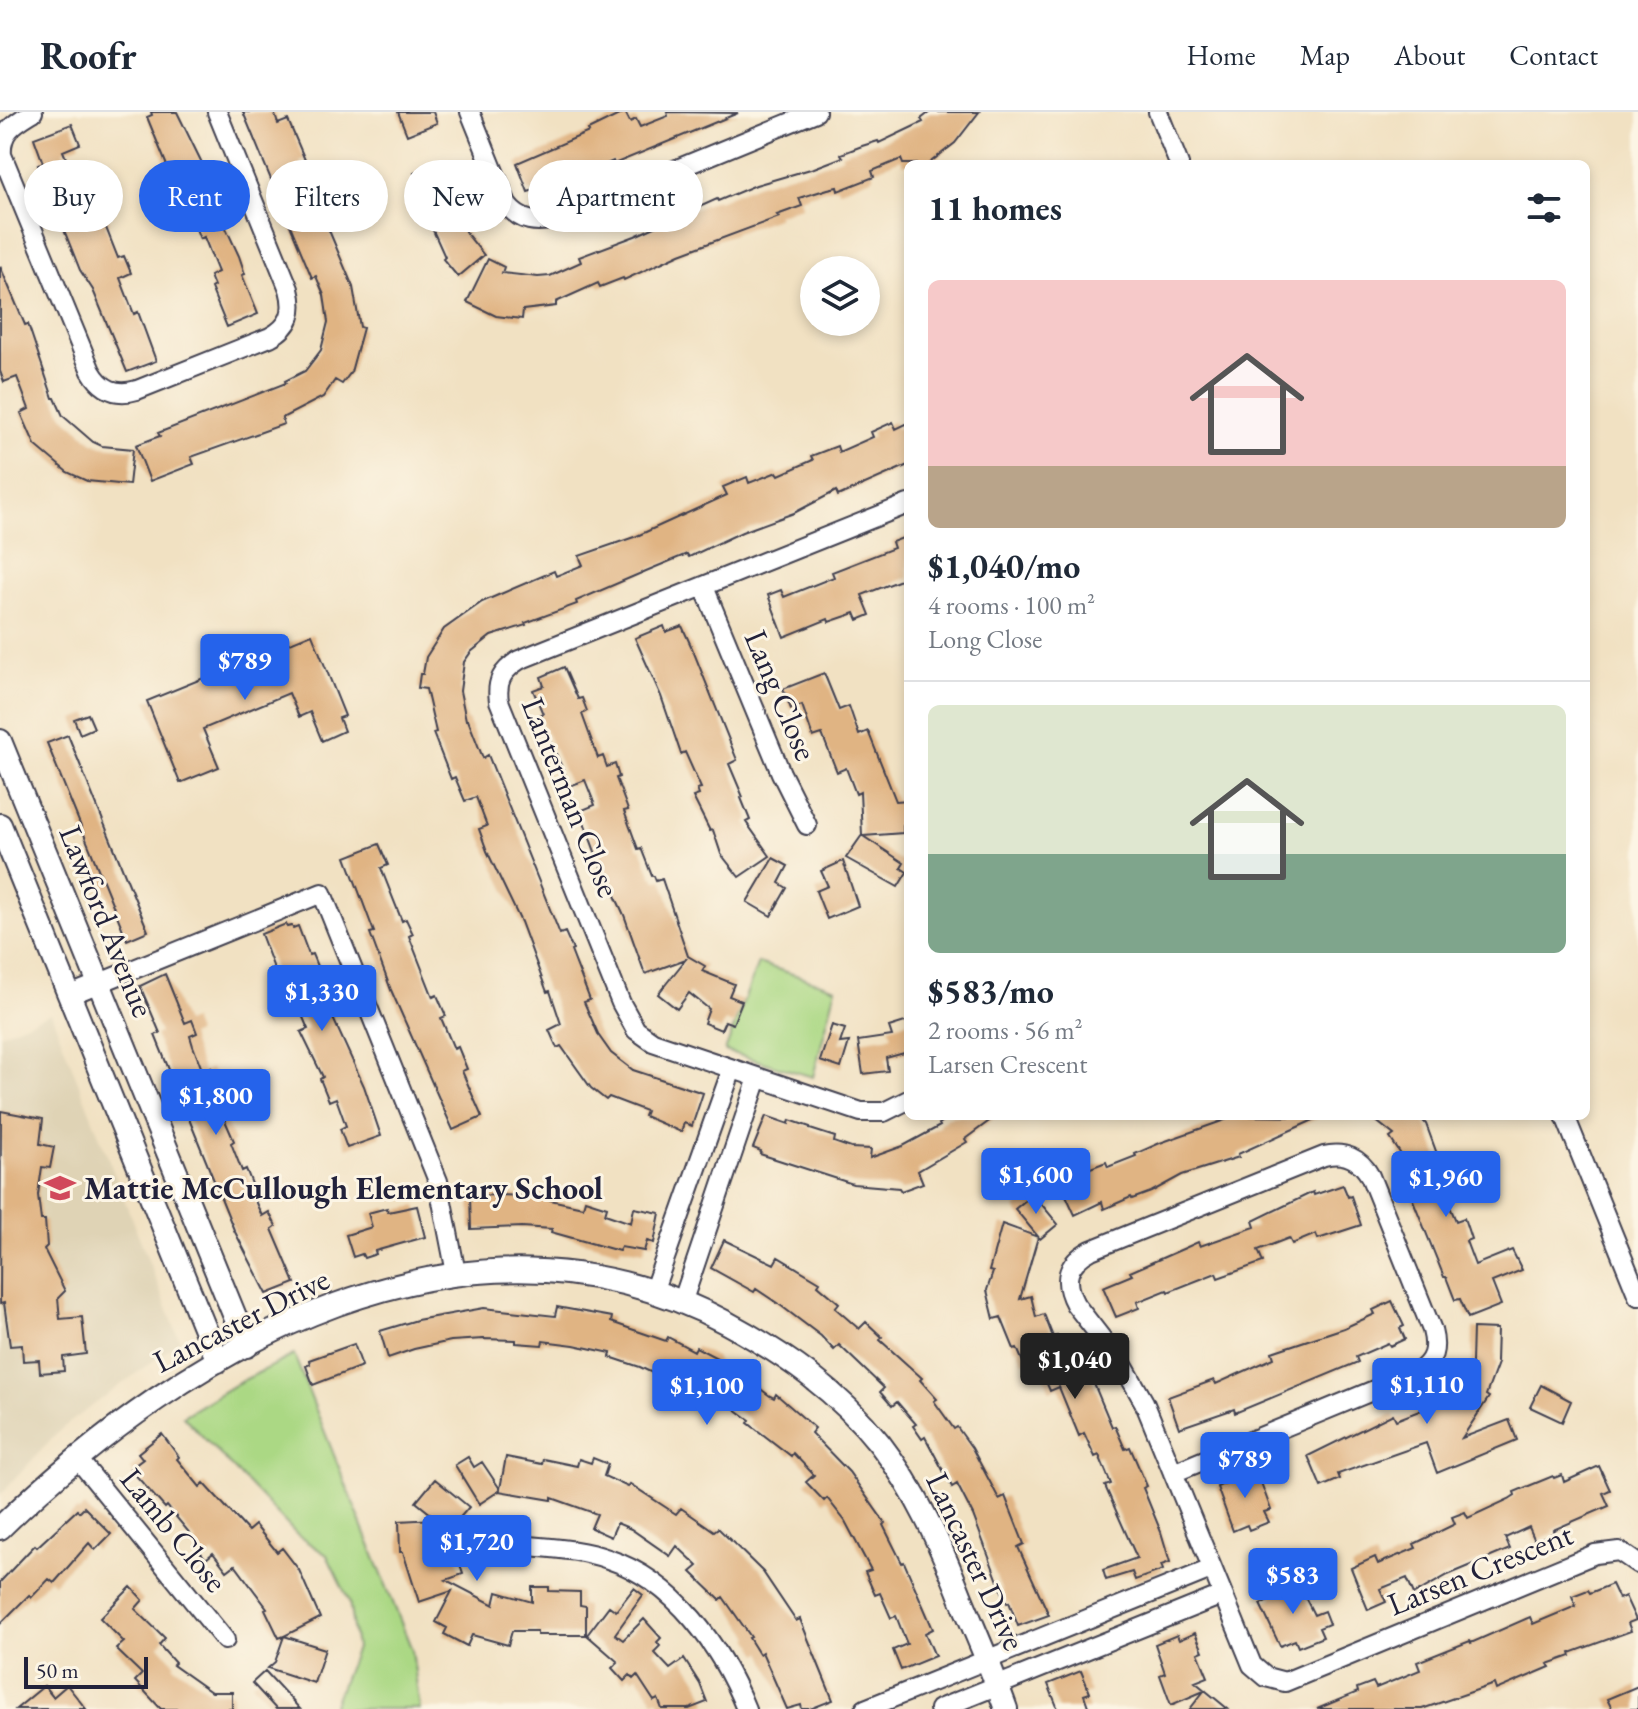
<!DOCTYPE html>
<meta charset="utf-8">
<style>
body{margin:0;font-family:"EB Garamond",serif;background:#f2f2f3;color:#1f2937;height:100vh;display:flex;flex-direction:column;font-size:30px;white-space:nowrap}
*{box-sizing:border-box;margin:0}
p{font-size:26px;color:#747a83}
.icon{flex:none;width:44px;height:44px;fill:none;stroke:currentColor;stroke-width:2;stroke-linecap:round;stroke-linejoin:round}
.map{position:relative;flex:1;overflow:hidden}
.details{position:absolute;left:904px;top:48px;width:686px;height:960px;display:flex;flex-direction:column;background:#fff;border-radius:12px;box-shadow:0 4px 12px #0003}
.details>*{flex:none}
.top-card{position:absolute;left:24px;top:48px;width:760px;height:72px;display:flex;gap:16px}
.buttons{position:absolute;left:800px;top:144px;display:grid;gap:16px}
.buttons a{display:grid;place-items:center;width:80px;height:80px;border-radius:50%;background:#fff;box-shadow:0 4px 12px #0003;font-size:40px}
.scale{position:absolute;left:24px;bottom:20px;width:124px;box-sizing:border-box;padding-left:8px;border:4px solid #22223b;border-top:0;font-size:22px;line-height:28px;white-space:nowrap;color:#22223b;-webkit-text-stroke:6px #fcf5e5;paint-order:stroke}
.price{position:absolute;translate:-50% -68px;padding:0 18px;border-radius:8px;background:#2563eb;color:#fff;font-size:26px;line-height:52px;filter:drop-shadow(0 2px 4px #0008)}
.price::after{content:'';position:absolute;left:50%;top:48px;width:24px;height:18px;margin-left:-12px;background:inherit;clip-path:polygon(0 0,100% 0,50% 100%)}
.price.current{background:#222;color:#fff}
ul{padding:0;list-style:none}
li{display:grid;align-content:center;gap:16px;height:424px;padding:0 24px}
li+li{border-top:2px solid #e0e1e3}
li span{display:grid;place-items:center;height:248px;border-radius:12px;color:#555}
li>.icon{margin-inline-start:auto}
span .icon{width:144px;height:144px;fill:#fffc;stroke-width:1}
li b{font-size:34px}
h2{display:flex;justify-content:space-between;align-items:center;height:96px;padding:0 24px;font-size:34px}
.tag{padding:0 28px;border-radius:36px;background:#fff;box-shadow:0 4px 12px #0003;font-size:28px;line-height:72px}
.tag.current{background:#2563eb;color:#fff}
header{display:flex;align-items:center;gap:48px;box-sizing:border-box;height:112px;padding:0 40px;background:#fff;border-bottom:2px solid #e0e1e3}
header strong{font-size:38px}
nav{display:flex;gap:44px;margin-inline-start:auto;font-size:28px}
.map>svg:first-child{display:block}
.built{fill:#dfd3b5}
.green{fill:#abd884;stroke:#667d60;stroke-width:2}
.building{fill:#e0b483}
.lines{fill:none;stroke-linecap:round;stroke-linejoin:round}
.minor-casing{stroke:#413f4f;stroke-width:22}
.tertiary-casing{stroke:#413f4f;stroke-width:26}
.minor{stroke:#fff;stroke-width:18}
.tertiary{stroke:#fff;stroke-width:22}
.labels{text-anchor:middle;stroke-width:6;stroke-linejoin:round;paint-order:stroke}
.street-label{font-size:32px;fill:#22223b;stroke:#fcf5e5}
.poi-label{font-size:32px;font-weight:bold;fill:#22223b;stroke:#fcf5e5;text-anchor:start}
</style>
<header>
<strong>Roofr</strong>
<nav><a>Home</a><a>Map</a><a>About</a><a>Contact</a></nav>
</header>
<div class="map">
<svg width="1638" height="1597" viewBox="0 0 1638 1597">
<rect width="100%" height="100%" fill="#fcf5e5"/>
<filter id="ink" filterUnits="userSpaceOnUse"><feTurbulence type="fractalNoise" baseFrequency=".0125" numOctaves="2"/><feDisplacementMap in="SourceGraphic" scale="16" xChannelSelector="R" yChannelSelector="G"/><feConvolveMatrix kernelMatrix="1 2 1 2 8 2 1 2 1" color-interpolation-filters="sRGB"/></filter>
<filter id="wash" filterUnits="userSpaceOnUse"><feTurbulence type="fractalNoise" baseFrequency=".006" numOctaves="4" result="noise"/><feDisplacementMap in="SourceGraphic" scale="32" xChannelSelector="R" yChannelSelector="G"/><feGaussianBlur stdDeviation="1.8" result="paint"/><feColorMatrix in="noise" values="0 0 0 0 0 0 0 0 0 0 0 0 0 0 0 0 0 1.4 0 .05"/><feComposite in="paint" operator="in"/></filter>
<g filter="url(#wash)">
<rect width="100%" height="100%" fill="#f1e1c2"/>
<!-- built -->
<path class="built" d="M51 901 180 1229 61 1317 0 1383V922Z"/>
<!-- green -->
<path class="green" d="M758 851 836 876 813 965 725 939Z
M294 1243 412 1538 420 1597H332L356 1536 349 1489 327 1443 298 1424 183 1304 236 1272Z"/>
<g id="blocks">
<!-- building -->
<path class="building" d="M151 0H177L202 51 217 89 214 90 239 144 245 162 242 163 258 202 227 215 211 176 214 174 210 164 218 160 204 125 200 127 178 71 175 73 165 49 147 5 152 3Z
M243 0H274L278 12 288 8 305 48 300 50 353 175 360 215 363 216 351 260 342 272 335 268 323 285 282 306 284 312 191 345 194 352 150 369 136 333 160 324 158 321 286 271 285 269 305 259 321 238 328 210 324 183 316 164 312 166Z
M398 0H433L437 11 407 23Z
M625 0 630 10 636 7 640 15 668 4 667 0 738 1 614 52 613 49 580 64 528 80 517 51 589 20 588 18Z
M930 0H979L955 31 928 52H903L901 47 872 59 874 65 838 79 837 75 828 77 799 86 802 94 777 103 779 105 680 142 624 168 623 166 600 175 598 171 556 190V194L523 198 522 207 496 204 467 190 488 147 504 155 502 161 538 165 550 164 581 150 579 145 635 124 717 87 718 89 756 73 814 56 843 45 841 42 862 34 878 29 879 31 923 10 921 7Z
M72 12 80 32 63 39 76 71 86 68 95 94 102 91 110 111 105 113 118 146 124 144 131 161 120 166 134 202 138 200 156 249 127 260 93 178 80 158 38 53 43 51 34 26Z
M441 50 460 98 456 99 466 121 484 143 458 165 443 147 445 145 431 114 414 61Z
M0 154 25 213 28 212 53 286H55L63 304 93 330 102 334 133 337 129 373 87 369 67 360 35 333 21 301 29 297 17 265 4 270 0 259Z
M893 310 896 317 908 311V353L838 384 836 379 794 401 742 420 689 445 687 442 646 459 576 489 577 492 525 511 526 513 491 524 471 540 464 550 460 579 466 608H468L483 646 488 643 560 822 565 820 573 838 571 839 590 888 584 890 599 924 611 941 633 958 703 981 692 1014 684 1011 681 1020 644 1004 646 999 609 985 606 988 591 976 561 934 557 936 549 918 561 912 550 879 547 880 521 810 487 739 479 717 487 714 476 685 465 689 455 665 451 667 433 621 436 620 426 577 418 576 420 562H423L426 545 444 517 482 490 554 459 556 464 583 453 579 444 637 424 727 383 723 375 747 365 749 371 777 360 779 363 813 348 811 344 837 334 839 340 873 325 871 320Z
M908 424V469L906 466 862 483 870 503 858 508 855 501 829 510 828 507 784 525 768 483 781 478 784 485 834 465 832 460 894 436 892 430Z
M664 514 666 520 682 514 692 536 737 648 729 652 743 685 741 686 750 708 746 710 770 744 739 765 721 742 713 718 710 719 693 685 699 683 697 677 701 676 685 640 681 642 661 584 635 526Z
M312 522 345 604 339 606 344 619 322 629 310 600 299 605 289 581 203 617 219 655 180 671 147 589Z
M564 555 578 587 582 586 587 599 582 602 598 646 603 644 607 655 615 652 619 665 616 666 628 698 624 699 638 737 641 736 652 764H654L656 769 662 767 688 844 705 854 702 859 734 872 729 884 742 889 733 912 725 909 721 918 704 911 709 897 689 881 677 897 658 882 686 847 645 862 624 803 597 745 580 699 595 693 585 668 570 674 539 603 543 602 533 578 544 574 541 565Z
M824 561 839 598 849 594 859 623 868 619 896 689 908 688V713H903V721L863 724 904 751 901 756 907 760 898 775 846 746 862 723 860 680 856 682 846 656 837 660 822 622 813 625 802 593 791 597 783 577Z
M88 602 94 616 80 622 74 607Z
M68 623 148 819 127 828 47 631Z
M379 732 388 753 381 756 402 809 406 807 413 822 409 824 433 885 437 883 446 904 441 906 454 937 458 935 467 957 462 959 482 1005 453 1018 391 878 370 821 374 820 346 745Z
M773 746 788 754 779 771 787 776 771 804 747 790Z
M843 749 858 794 827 807 816 779 828 774 821 759Z
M286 812 287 815 292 814 293 816 298 814 309 843 312 842 321 864 317 865 334 903 332 904 364 974 381 1024 347 1036 340 1017 346 1014 336 986 329 989 320 967 323 965 301 920 308 917 296 889 292 891 281 865 278 867 261 822Z
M165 862 185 911 192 908 197 921 190 924 193 934 203 960 211 956 220 978 213 981 234 1029 231 1031 242 1059 246 1057 254 1077 250 1078 262 1104 269 1100 276 1114 272 1117 295 1171 267 1182 234 1118 155 923 160 921 140 874Z
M908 909V940L886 946 888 959 863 962 858 929 892 924 889 915Z
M832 913 845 917 840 931 849 930 841 956 820 949Z
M1 999 43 1007 40 1032 54 1035 50 1056 42 1055 38 1083 41 1108H45L47 1134 44 1137 65 1179 58 1186 60 1207 82 1205 86 1242 63 1245 64 1259 40 1261 39 1248 23 1249 22 1233 10 1234 4 1191 0 1192Z
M766 1004 789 1012 790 1008 810 1015V1017L835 1025 834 1030 851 1036 871 1037 870 1046 903 1034 940 1014 939 1012 951 1004H996L965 1027 967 1030 918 1059 923 1071 901 1079 899 1076 853 1072 760 1042 761 1039 753 1036Z
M1236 1004 1320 1005 1238 1042 1239 1045 1182 1063 1151 1080 1132 1087 1131 1085 1104 1097 1102 1090 1075 1103 1059 1068 1106 1050 1108 1055 1136 1044 1135 1042 1160 1031Z
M1370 1004H1419L1426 1012 1451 1080 1445 1083 1456 1109 1464 1106 1471 1127 1466 1129 1475 1153 1512 1138 1522 1158 1492 1170 1501 1193 1468 1206 1460 1187 1455 1188 1446 1165H1444L1407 1073 1412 1071 1400 1041 1390 1026 1394 1023Z
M1343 1073 1348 1085 1351 1084 1361 1113 1318 1127 1316 1122 1292 1132 1289 1126 1258 1138 1263 1150 1218 1166 1216 1161 1168 1180 1167 1178 1137 1190 1139 1196 1116 1205 1103 1175 1132 1163 1130 1160 1185 1136 1198 1130 1200 1134 1255 1115 1253 1109 1313 1080 1314 1083Z
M1033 1082 1058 1112 1040 1127 1015 1097Z
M499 1083 550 1085V1088L583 1095 585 1088 607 1095 605 1102 631 1111 634 1096 660 1101 654 1131 647 1129 644 1139 621 1135 619 1139 551 1120 552 1117 522 1115 471 1117 470 1084Z
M417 1094 425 1125 375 1139 376 1142 364 1146 362 1142 353 1145 346 1123 372 1115 368 1101 387 1096 388 1100Z
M1002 1112 1038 1125 1020 1187 1031 1184 1036 1205 1044 1202 1053 1225 1057 1224 1067 1250 1078 1245 1088 1269 1092 1267 1112 1315 1115 1314 1125 1337 1130 1335 1147 1374 1143 1376 1161 1420 1170 1450 1161 1453 1163 1458 1135 1468 1132 1460 1106 1468 1103 1458 1137 1446 1105 1374 1111 1372 1099 1343 1095 1345 1084 1321 1079 1324 1059 1275 1050 1279 1040 1255 1034 1258 1030 1248 1023 1250 1017 1236 1014 1237 1001 1205 994 1207 987 1178 993 1160 989 1159Z
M724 1128 774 1152 778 1145 820 1170 818 1173 839 1191 835 1196 859 1217 866 1210 882 1225 880 1228 922 1266 920 1268 937 1287 934 1289 954 1317 957 1315 972 1336 999 1387 1005 1384 1024 1432 1018 1435 1049 1503 1018 1514 1009 1490 1007 1491 1001 1477 973 1403 957 1372 952 1375 925 1325 922 1327 913 1314 916 1312 897 1290 892 1294 880 1280 884 1276 839 1233 834 1238 821 1224 780 1193 756 1177 754 1180 711 1156Z
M1392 1189 1404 1214 1400 1216 1405 1227 1390 1234 1388 1231 1356 1245 1358 1250 1235 1301 1234 1297 1179 1316 1168 1285 1214 1268 1216 1272 1274 1246 1272 1240 1344 1216 1375 1202 1373 1198Z
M557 1195 612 1205 611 1210 666 1229 668 1225 694 1239 696 1235 717 1246 716 1249 739 1261 770 1284 774 1286 776 1282 815 1316 811 1321 849 1360 885 1411 883 1413 902 1451 904 1450 933 1517 925 1521 935 1544 901 1558 893 1538 907 1532 896 1504 891 1506 880 1481 875 1483 865 1460 871 1458 845 1409 827 1386 824 1389 806 1370 814 1363 793 1341 791 1344 748 1311 750 1308 724 1289 723 1291 703 1281 704 1278 674 1263 671 1270 640 1255 610 1245 611 1241 574 1233 543 1229 542 1233 516 1231V1228L483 1227 451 1229 414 1237 388 1246 380 1219 417 1208 484 1196 555 1204Z
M1473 1216 1497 1217 1496 1250 1498 1251 1486 1283 1489 1285 1462 1326 1509 1308 1517 1328 1437 1361 1426 1331 1338 1362 1340 1367 1321 1375 1308 1344 1393 1302 1396 1308 1453 1286 1463 1272 1472 1251Z
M354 1232 362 1254 313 1273 306 1254 310 1252 309 1248Z
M1541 1273 1571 1289 1562 1310 1530 1295Z
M162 1322 179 1345 177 1347 200 1375 204 1371 248 1419 255 1413 277 1440 282 1436 299 1458 320 1506 284 1524 325 1537 314 1571 268 1556 275 1550 284 1524 279 1526 265 1497 267 1496 235 1453 227 1459 213 1441 206 1447 194 1433 197 1430 167 1394 165 1396 130 1357 143 1347 138 1341Z
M468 1345 474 1355 482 1350 500 1377 506 1345 542 1352 543 1347 577 1354 579 1347 591 1351 593 1346 608 1352 604 1364 628 1375 630 1372 676 1402 681 1396 714 1419 718 1416 763 1460 796 1509 800 1507 833 1588 810 1597H802L801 1593 787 1597 762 1540 759 1542 749 1526 751 1525 723 1485 720 1488 691 1460 698 1454 677 1434 670 1444 631 1417 617 1411 611 1425 591 1416 597 1402 552 1386V1388L499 1379 479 1392 455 1353Z
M1255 1354 1271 1398 1264 1400 1269 1410 1249 1418 1247 1413 1233 1419 1217 1375 1231 1369 1229 1365Z
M1599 1354 1610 1378 1603 1381 1609 1394 1553 1418 1554 1421 1535 1429 1529 1415 1505 1426 1510 1437 1448 1463 1414 1482 1407 1466 1380 1477 1386 1490 1368 1498 1351 1456 1375 1445 1378 1452 1416 1436 1414 1432 1455 1412 1452 1405 1465 1400 1468 1406 1509 1387 1515 1383 1514 1380 1553 1364 1554 1366 1562 1363 1564 1370Z
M435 1367 469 1395 450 1417 451 1443 456 1442 463 1462 446 1468 494 1493 497 1480 532 1490V1475H549V1479L580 1480V1493L586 1494V1523H537V1519H512L508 1533 472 1523 467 1534 444 1522 447 1516 436 1510 452 1479 419 1490 403 1440H400L399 1409 437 1407 416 1390Z
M84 1395 111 1422 95 1438 89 1431 54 1471 49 1467 31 1486 29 1483 0 1512V1470L35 1433 37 1435 77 1398 79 1400Z
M1297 1469 1314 1503 1324 1499 1329 1512 1319 1516 1323 1525 1298 1535 1295 1528 1280 1534 1260 1492 1273 1486 1271 1480Z
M1612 1472 1619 1487 1625 1484 1636 1508 1628 1511 1631 1519 1570 1541 1571 1544 1548 1552 1550 1555 1496 1578 1494 1572 1422 1597H1317L1358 1580 1357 1576 1373 1570 1376 1576 1420 1558 1417 1550 1470 1529 1471 1531 1530 1505 1533 1512 1576 1494 1572 1484 1588 1478 1590 1481Z
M131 1475 143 1488 135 1497 165 1526 159 1533 175 1551 173 1553 211 1580H232V1597H161L135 1569 142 1562 116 1537 124 1530 100 1506Z
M634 1476 643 1483 615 1522 623 1528 644 1507 661 1526 657 1530 660 1534 654 1540 670 1557 684 1547 700 1572 707 1590 689 1597H662L658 1587 654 1589 637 1563 633 1567 630 1563 624 1569 612 1556 618 1550 587 1523 609 1494 616 1499Z
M1195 1521 1203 1539 1198 1541 1208 1565 1195 1570 1228 1597H1190L1204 1579 1171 1593 1160 1563 1165 1561 1155 1532 1177 1523 1179 1528Z
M265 1559 300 1597H276L252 1571Z
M1081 1559 1090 1581 1084 1583 1089 1597H1058L1048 1572Z
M67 1573 86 1597H16L44 1574 53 1585Z
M1638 1574V1597H1612L1607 1587Z"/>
</g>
</g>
<g filter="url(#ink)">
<use href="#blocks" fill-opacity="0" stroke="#413f4f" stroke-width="2"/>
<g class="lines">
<defs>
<path id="minor" d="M33 0C15 11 0 19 2 43L91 259C102 278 116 284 137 278L270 225C291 214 295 199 289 177L217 0
M470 0 508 94C521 110 536 111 555 107L816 0
M1158 0 1179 52
M908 392 519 548C502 559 496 569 499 589L621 891 636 918 653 930 861 1000H884L908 988
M704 475 781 661 807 713
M70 883 322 781 438 1069 456 1161
M1565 1004 1638 1184
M653 1180 732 957
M682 1191 758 966
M77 1346 225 1528
M1173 1361 1418 1260C1434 1249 1437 1237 1432 1218L1370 1064C1360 1046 1344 1039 1324 1044L1091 1138C1067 1151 1062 1168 1075 1192L1124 1255 1144 1290 1252 1553 1266 1565 1285 1570 1595 1442 1619 1439 1638 1452
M511 1432C543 1436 578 1436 608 1447 675 1469 721 1535 746 1597
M865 1597 1211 1457
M939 1597 1222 1483"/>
<path id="tertiary" d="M0 629 247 1234
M0 713 218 1249
M0 1416C189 1232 467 1072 727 1211 786 1243 839 1280 880 1332 917 1380 940 1432 962 1488 977 1524 993 1560 1006 1597"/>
</defs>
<!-- minor casing -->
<use href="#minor" class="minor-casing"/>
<!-- tertiary casing -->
<use href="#tertiary" class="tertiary-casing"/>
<!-- minor -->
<use href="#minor" class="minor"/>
<!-- tertiary -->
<use href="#tertiary" class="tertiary"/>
</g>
</g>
<!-- icons -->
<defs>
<symbol id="school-bare" viewBox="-9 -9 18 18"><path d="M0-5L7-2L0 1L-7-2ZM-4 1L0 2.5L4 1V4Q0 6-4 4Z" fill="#d1495b" stroke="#fcf5e5" stroke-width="2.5" paint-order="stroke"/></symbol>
</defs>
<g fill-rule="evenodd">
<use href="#school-bare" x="38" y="1054" width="44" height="44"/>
</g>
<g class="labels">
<!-- street labels -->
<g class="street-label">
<text transform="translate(781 583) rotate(67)" y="11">Lang Close</text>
<text transform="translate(571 685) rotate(68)" y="11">Lanterman Close</text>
<text transform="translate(107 809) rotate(68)" y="11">Lawford Avenue</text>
<text transform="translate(241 1208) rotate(-27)" y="11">Lancaster Drive</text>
<text transform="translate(174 1418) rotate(51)" y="11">Lamb Close</text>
<text transform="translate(976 1449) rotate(65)" y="11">Lancaster Drive</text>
<text transform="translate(1480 1457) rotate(-22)" y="11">Larsen Crescent</text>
</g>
<!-- poi labels -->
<g class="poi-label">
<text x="84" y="1087">Mattie McCullough Elementary School</text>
</g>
</g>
</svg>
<div class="buttons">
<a><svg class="icon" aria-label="layers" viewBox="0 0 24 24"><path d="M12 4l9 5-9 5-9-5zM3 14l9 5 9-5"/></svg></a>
</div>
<div class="scale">50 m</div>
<b class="price" style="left:245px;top:590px">$789</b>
<b class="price" style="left:322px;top:921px">$1,330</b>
<b class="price" style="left:216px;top:1025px">$1,800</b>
<b class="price" style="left:1036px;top:1104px">$1,600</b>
<b class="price" style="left:1446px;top:1107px">$1,960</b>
<b class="price current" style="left:1075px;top:1289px">$1,040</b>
<b class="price" style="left:1427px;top:1314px">$1,110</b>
<b class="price" style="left:707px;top:1315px">$1,100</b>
<b class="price" style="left:1245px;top:1388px">$789</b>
<b class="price" style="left:477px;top:1471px">$1,720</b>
<b class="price" style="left:1293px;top:1504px">$583</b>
<div class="top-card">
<a class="tag">Buy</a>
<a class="tag current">Rent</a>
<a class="tag">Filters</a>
<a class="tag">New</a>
<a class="tag">Apartment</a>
</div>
<section class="details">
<h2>11 homes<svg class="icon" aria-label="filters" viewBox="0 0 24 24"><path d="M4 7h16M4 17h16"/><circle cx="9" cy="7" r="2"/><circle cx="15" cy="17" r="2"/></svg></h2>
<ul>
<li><span style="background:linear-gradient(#f6c9c9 75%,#b9a48a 0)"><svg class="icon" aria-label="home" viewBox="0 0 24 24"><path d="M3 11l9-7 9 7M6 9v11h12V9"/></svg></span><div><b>$1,040/mo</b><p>4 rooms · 100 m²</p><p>Long Close</p></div></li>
<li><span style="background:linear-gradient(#dfe7d0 60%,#7fa58c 0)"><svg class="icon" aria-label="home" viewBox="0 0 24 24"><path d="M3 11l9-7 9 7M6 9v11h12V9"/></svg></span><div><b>$583/mo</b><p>2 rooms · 56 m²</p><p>Larsen Crescent</p></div></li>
</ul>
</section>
</div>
